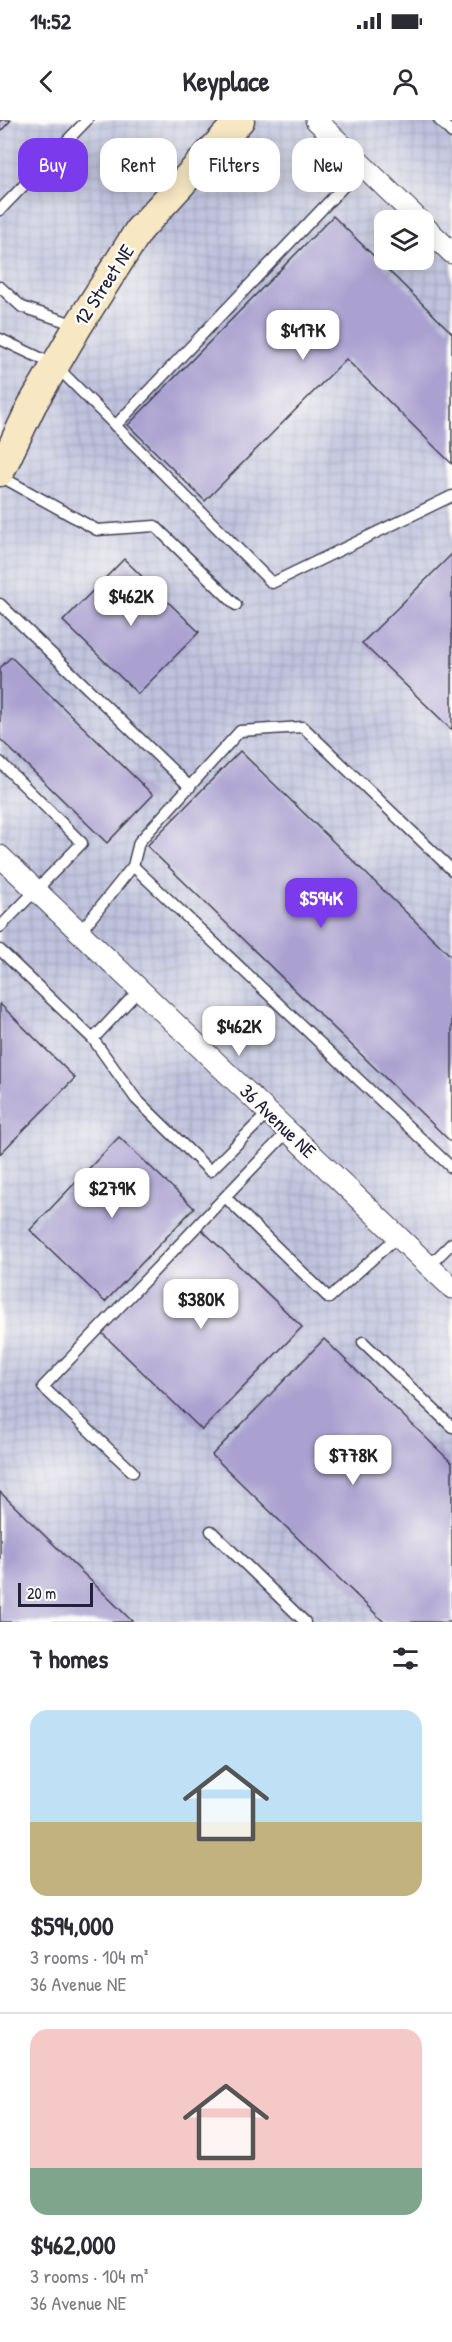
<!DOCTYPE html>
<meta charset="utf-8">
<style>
body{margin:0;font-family:"Patrick Hand",sans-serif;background:#f7f7f7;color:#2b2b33;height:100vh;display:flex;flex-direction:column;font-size:22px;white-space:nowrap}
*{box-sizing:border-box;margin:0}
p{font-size:20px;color:#7c7c81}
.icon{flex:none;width:33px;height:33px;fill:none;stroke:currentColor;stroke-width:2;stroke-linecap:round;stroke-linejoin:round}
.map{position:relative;height:1502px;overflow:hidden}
.details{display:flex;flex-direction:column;background:#fff;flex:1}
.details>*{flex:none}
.hud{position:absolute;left:18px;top:18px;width:417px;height:54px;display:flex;gap:12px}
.tools{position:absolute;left:374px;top:90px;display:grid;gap:12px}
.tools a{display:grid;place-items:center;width:60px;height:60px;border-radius:12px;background:#fff;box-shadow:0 3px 15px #0003;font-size:30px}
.scale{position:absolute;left:18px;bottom:15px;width:75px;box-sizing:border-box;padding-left:6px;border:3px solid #22223b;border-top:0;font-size:16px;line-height:21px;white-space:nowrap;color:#22223b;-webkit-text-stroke:4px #fdfcf7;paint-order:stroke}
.price{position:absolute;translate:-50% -51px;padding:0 14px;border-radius:12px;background:#fff;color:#222;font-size:20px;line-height:39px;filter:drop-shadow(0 2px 3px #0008)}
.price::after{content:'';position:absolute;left:50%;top:36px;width:18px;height:14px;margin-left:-9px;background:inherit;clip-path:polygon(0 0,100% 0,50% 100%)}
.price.active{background:#7c3aed;color:#fff}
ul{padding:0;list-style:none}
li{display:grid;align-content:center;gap:12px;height:318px;padding:0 30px}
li+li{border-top:2px solid #e1e1e2}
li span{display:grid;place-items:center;height:186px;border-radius:18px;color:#555}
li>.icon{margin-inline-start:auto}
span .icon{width:108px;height:108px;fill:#fffc;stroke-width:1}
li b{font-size:26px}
h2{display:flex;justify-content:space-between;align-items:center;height:72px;padding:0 30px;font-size:26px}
.pill{padding:0 21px;border-radius:18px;background:#fff;box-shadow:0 3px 15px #0003;font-size:21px;line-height:54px}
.pill.active{background:#7c3aed;color:#fff}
.status{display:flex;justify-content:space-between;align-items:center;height:42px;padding:0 30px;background:#fff;direction:ltr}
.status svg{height:16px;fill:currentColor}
header{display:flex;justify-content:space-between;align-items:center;height:78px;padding:0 30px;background:#fff;font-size:27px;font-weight:700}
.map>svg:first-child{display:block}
.industrial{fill:url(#industrial-grid);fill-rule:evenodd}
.building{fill:#aaa1d0}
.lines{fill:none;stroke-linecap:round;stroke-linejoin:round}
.lane-casing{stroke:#424053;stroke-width:13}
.street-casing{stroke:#424053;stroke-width:23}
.secondary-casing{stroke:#424053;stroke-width:31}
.lane{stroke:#fff;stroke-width:10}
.street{stroke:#fff;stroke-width:21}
.secondary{stroke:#f7e8c3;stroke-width:28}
.labels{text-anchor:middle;stroke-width:5;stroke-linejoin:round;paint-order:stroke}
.street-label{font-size:20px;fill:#22223b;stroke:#fdfcf7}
</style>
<div class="status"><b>14:52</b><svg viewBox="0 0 49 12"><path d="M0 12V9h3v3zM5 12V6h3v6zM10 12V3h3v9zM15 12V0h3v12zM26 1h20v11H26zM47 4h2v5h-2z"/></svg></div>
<header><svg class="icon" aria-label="back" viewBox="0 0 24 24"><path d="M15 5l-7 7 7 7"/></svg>Keyplace<svg class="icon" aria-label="person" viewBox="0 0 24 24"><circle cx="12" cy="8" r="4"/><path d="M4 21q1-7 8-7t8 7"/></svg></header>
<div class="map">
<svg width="452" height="1502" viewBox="0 0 452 1502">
<defs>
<pattern id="industrial-grid" width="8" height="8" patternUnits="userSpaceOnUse" patternTransform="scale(1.5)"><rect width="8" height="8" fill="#bfc2dd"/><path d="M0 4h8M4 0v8" fill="none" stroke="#a4a6bf"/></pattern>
</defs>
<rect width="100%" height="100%" fill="#fdfcf7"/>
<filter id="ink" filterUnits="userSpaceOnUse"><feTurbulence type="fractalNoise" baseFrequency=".0167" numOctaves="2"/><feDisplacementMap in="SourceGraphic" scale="12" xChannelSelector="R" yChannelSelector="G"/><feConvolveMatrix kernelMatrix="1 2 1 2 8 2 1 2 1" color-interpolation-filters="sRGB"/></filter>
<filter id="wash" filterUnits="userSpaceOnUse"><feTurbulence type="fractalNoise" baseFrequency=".008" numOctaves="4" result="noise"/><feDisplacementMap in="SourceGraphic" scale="24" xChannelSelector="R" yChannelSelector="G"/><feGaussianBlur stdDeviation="1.35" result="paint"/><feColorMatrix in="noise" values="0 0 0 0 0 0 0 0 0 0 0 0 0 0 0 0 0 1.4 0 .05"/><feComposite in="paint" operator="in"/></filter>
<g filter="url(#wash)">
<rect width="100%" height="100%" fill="#f5edda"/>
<!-- industrial -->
<path class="industrial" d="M0 0H452V1502H0ZM384 100H423V140H384Z"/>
<g id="blocks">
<!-- building -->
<path class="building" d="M0 0H11L0 12Z
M333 96 452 213V344L346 239 205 381 128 305Z
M452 434V610L362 523Z
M124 439 199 512 138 574 63 501Z
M11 537 153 675 107 723 0 619V548Z
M240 631 452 837V1023L147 726Z
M0 884 75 958 0 1034Z
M119 1017 194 1088 105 1182 30 1110Z
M201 1109 302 1207 202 1310 101 1212Z
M324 1219 452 1343V1502H384L212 1335Z
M0 1372 133 1502H0Z"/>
</g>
</g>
<g filter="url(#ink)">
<use href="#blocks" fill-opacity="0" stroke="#424053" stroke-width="1.5"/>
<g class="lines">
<defs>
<path id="lane" d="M439 0 452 13
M0 90 87 0
M0 167 22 187 76 205
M0 219 55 245 272 463 452 376
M115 306 363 46
M0 356 97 410 155 406 236 485
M0 484 190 667
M0 642 82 723 0 807
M133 746 139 722 240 611 303 607 452 750
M80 812 133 746 452 1048
M0 830 93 919 140 869
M93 919 136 979 210 1051 269 992
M225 1077 329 1178 398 1116
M429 1146 452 1123
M363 1222 452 1307
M133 1352 43 1267 288 1011
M211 1411 305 1502"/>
<path id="street" d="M316 0 419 100
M423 105 452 133
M0 736 452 1168"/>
<path id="secondary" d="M0 352 32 285 78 206 139 110 240 0"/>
</defs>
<!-- lane casing -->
<use href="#lane" class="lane-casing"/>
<!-- street casing -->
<use href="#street" class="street-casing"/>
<!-- secondary casing -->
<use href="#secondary" class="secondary-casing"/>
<!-- lane -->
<use href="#lane" class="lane"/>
<!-- street -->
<use href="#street" class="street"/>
<!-- secondary -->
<use href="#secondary" class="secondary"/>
</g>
</g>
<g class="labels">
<!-- street labels -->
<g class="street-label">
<text transform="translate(104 165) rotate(-57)" y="7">12 Street NE</text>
<text transform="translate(278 1001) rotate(44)" y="7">36 Avenue NE</text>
</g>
</g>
</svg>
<div class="tools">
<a><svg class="icon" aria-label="layers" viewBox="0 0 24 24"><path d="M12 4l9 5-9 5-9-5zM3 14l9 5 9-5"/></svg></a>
</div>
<div class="scale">20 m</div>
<b class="price" style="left:303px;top:241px">$417K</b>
<b class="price" style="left:131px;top:507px">$462K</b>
<b class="price active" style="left:321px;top:809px">$594K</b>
<b class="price" style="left:239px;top:937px">$462K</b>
<b class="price" style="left:112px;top:1099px">$279K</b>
<b class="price" style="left:201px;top:1210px">$380K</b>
<b class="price" style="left:353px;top:1366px">$778K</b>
<div class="hud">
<a class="pill active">Buy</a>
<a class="pill">Rent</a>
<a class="pill">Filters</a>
<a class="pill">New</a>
</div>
</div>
<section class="details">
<h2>7 homes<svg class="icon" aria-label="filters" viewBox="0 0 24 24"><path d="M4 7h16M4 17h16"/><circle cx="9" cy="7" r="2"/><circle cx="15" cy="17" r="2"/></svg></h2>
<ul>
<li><span style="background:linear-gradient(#bfe0f5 60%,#c2b280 0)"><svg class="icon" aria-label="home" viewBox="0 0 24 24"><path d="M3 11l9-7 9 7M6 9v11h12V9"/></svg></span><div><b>$594,000</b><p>3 rooms · 104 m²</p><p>36 Avenue NE</p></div></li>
<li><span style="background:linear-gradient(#f6c9c9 75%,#7fa58c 0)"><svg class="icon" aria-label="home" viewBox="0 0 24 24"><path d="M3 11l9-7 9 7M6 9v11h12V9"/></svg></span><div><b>$462,000</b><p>3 rooms · 104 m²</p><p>36 Avenue NE</p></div></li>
</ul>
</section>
